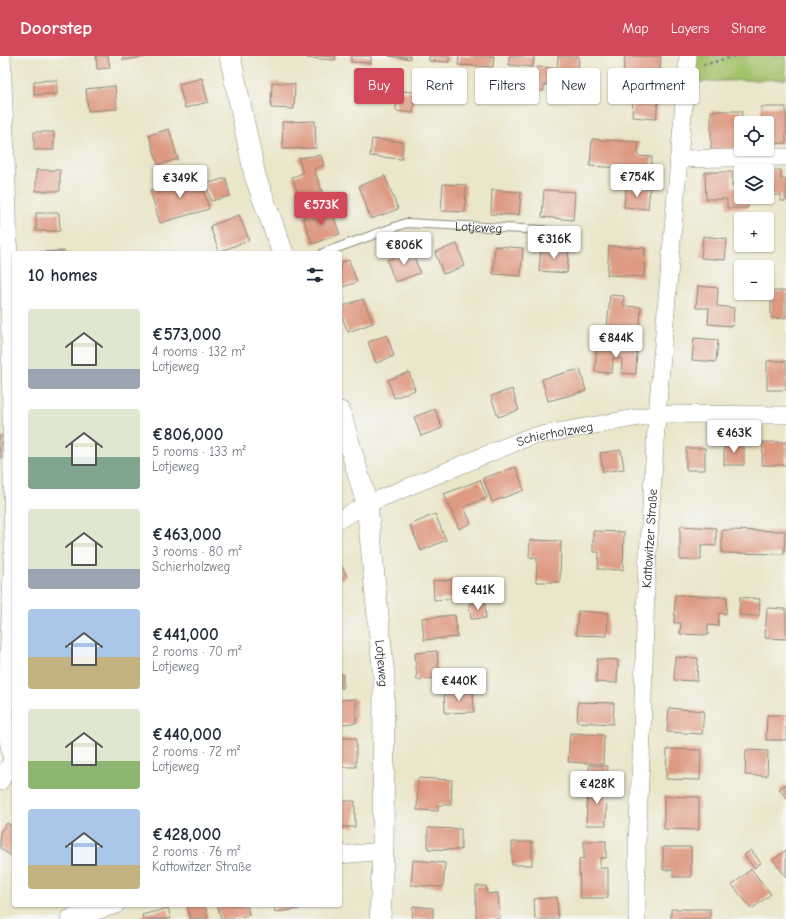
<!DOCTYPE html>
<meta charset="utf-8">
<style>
body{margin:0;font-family:"Comic Neue",sans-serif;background:#f2f2f3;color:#1f2937;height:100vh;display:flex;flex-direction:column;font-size:15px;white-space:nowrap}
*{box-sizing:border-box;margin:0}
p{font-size:13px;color:#747a83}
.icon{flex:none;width:22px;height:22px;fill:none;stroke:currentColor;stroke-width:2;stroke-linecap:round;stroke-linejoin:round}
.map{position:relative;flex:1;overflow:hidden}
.drawer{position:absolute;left:12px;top:195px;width:330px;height:656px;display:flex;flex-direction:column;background:#fff;border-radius:4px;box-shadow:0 1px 3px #0004}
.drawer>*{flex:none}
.guide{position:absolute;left:354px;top:12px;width:372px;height:36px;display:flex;gap:8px}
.buttons{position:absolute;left:734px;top:60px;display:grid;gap:8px}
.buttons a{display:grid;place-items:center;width:40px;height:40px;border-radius:4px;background:#fff;box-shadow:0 1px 3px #0004;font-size:20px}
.price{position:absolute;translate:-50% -34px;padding:0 9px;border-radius:4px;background:#fff;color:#222;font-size:13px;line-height:26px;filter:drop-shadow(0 1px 2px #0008)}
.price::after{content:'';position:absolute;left:50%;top:24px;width:12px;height:9px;margin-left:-6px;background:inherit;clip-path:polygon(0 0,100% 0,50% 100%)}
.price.selected{background:#d1495b;color:#fff}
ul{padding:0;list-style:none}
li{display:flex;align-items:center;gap:12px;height:100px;padding:0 16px}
li span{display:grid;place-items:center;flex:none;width:112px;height:80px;border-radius:4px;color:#555}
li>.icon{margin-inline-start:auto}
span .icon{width:48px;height:48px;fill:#fffc;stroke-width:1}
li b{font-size:17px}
h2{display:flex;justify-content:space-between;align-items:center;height:48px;padding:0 16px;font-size:17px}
.chip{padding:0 14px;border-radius:4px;background:#fff;box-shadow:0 1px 3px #0004;font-size:14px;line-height:36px}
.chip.selected{background:#d1495b;color:#fff}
header{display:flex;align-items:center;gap:24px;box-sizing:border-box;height:56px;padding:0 20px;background:#d1495b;color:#fff}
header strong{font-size:19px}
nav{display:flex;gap:22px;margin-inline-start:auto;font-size:14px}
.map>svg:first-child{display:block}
.green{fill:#a3c26a;stroke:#67764a}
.building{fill:#de9981}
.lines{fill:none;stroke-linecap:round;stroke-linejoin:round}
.service-casing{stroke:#8a887a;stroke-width:10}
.minor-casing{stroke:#8a887a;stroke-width:18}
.tertiary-casing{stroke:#8a887a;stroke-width:22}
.path{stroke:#8a887a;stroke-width:2.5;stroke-dasharray:3 3;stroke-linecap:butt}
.service{stroke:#fff;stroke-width:8}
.minor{stroke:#fff;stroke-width:17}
.tertiary{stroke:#fff;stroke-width:21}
.labels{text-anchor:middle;stroke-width:3.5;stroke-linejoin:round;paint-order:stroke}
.street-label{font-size:13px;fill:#2b2b2b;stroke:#f6f6f2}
</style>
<header>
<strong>Doorstep</strong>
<nav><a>Map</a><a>Layers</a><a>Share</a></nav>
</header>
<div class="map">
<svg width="786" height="863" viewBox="0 0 786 863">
<rect width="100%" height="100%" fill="#f6f6f2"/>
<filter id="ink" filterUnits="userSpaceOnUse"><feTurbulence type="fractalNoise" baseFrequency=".025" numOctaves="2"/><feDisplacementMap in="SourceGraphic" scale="8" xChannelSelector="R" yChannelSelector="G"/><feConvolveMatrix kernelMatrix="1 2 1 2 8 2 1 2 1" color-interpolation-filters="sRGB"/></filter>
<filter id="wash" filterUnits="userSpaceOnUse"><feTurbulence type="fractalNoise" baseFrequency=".012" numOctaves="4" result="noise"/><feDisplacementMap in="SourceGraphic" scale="16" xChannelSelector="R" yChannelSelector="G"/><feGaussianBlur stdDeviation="0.9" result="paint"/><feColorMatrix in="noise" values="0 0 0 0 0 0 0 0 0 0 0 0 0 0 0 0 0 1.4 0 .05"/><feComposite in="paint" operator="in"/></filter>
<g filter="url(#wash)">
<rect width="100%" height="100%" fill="#eae6ca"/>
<!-- green -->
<path class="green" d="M694 0H786V23L692 26Z"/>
<g id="blocks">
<!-- building -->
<path class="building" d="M96 0H108L110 12 97 13Z
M123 0H145V1L123 4Z
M307 0H336L335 4 307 2Z
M351 0H371V7L351 6Z
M389 0H410V3Z
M429 0H449V6L429 5Z
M459 0H494L493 11 458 9Z
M509 0H534L533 11 509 9Z
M558 0H579L578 14 557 13Z
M625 0H661L659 21 623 19Z
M537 11 555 12 554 29H544V35H535Z
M202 22 208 46 185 52 179 28Z
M57 24V38L34 39V25Z
M272 26 295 28 294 53 271 52Z
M115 30 117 53 88 55 86 33Z
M397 35 415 36 413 57 396 55Z
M633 43 658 45 656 63 632 61Z
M761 51H786V87L767 88V67H762Z
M711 55H742L741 94H711Z
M315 65 316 92 283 93 282 66Z
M169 73 178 103 158 109 149 79Z
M34 76H54V94H34Z
M372 83 403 86 402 103 370 100Z
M592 83 639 86 638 100 652 101 650 123 636 122 637 113 590 110Z
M321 99 324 109 314 113 323 138 301 146 292 121 303 117 298 102Z
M36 114H60V135H36Z
M767 114H781V123H786V145H781V139H767Z
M705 116H732V131H741V141H748V152H727V143H706Z
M199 119 209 153 160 167 150 134Z
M385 120 398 153 371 163 359 130Z
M226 122 230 140 211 145 206 128Z
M443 128 466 129 465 156 441 155Z
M626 131 650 132 648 153 624 151Z
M492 134 521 136 519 159 491 158Z
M544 134 575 136 573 164 542 161Z
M330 151 340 178 312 188 303 161Z
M36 157H59L60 175H36Z
M239 159 249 184 219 196 210 170Z
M703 180 727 183 725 204 701 202Z
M457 188 465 210 443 218 435 196Z
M495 190 523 192 521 220 493 218Z
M541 190 569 192 567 217 539 215Z
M609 190 645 192 644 221 607 219Z
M65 195V197H37V196Z
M412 195 420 217 395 226 387 204Z
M349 204 357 226 340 232V207Z
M698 230 718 232 717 250 734 252 733 270 708 268 709 252H696Z
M771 235H786V262H771Z
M610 239 624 240 623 250 641 251 639 279 617 277V274L607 273Z
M363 243 373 267 348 276 340 256V251Z
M387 279 394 300 376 307 368 286Z
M694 282 718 284 716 306 692 304Z
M597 288H613V291L637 292 636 318 621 317 622 303 613 302 612 317 595 316Z
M767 305H786V334H767Z
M580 313 586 335 548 345 542 323Z
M409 316 415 334 394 342 388 324Z
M512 333 519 354 498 361 491 340Z
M435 353 442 372 421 380 414 361Z
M0 380H3V402H0Z
M763 386H786V409H762Z
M724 387H744V409H724Z
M686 392H705V414H686Z
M621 394 624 413 603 416 600 397Z
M516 411 524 434 492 446 483 422Z
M480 424 487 442 464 451 471 467 459 473 444 438Z
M435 458 446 484 421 495 410 469Z
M680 470 716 472V490L701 489V504H680Z
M722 474 785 475 784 498 722 497Z
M593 475 624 476 623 514 598 513 599 496H593Z
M530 484 561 485 560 526H536L537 502 529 501Z
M340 508 347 520 340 524Z
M460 523 462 542 434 544 433 525Z
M675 539 727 541 726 558 719 557 718 570 708 569V579L680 578 681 567H674Z
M740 541 760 543 759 560 739 559Z
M485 546 486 562 471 563 469 548Z
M767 552 786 553V583L765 582Z
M578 555 608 557 607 580 576 579Z
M455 559 457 581 424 584 422 562Z
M437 595 439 622 417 624 415 597Z
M675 601 698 602 697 625 674 624Z
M597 603 618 604 617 627 596 626Z
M340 618H343V632H340Z
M473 634 474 656 445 657 444 635Z
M356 643V667L340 668V644Z
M578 646 614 647 613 668 577 666Z
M669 652 704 655 702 678 667 676Z
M767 659H786V684H766Z
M570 677 604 679 603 708 568 706Z
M340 682H356V711H340Z
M667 693 701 694 700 724 666 723Z
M746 694 768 695 767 720 745 719Z
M589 709 608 710 607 721 589 720Z
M418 722 452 724 451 749H438V755L417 754Z
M786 728V742L779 733Z
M588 729H607L606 769H586Z
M664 740 699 741V774L664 773Z
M340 745H355V771H340Z
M7 767 14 772V802L0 792V776Z
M428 772 461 773V794L428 793Z
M584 785H606V802H600V812H608V842H580L579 803 584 802Z
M512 786H532V809H512Z
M663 791H691V821H673V814H663Z
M751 794 761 807 754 812 744 799Z
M786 794V821L773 804Z
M413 804 445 807 443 831 411 829Z
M751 813 771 838 752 853 732 829Z
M476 830H486L487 838 498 837 500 863H476Z
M557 841 558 863H535L534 843Z
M187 849H205L208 862 190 863Z
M217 849H247L249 859 234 863H221Z
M274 849H298L299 853 275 856Z
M413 850 433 852V863H412Z
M168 852 171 863H143L142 859Z
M671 853H710V863H671Z"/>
</g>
</g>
<g filter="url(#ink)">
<use href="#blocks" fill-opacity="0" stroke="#8a887a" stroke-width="1"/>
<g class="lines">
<defs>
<g id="service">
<path id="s1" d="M323 197 406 167 544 174"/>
</g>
<g id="minor">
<path d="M2 0 8 154 13 495 5 670 12 703"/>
<path d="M678 103 786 101"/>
<path id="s2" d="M340 463 367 448 529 381 657 358 786 359"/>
<path d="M0 726 14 701"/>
<path d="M340 799 383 795"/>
<path d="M69 863 116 849"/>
<path id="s3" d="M637 863V788L642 680 646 530 657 358 688 0"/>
</g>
<g id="tertiary">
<path d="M230 0 255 120 283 197"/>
<path id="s4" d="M340 356 367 448 384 622 383 795 380 863"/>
</g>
</defs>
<!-- service casing -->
<use href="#service" class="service-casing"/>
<!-- minor casing -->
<use href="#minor" class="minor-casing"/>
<!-- tertiary casing -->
<use href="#tertiary" class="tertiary-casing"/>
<!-- path -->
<path class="path" d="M703 9 735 0"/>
<!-- service -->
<use href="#service" class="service"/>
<!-- minor -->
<use href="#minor" class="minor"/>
<!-- tertiary -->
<use href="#tertiary" class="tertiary"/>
</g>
</g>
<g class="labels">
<!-- street labels -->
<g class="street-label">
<text dy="5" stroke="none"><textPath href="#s1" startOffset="161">Lotjeweg</textPath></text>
<text dy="5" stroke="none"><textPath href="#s2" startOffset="232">Schierholzweg</textPath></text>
<text dy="5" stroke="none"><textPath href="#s3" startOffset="381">Kattowitzer Straße</textPath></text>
<text dy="5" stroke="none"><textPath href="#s4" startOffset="256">Lotjeweg</textPath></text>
</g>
</g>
</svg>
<div class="buttons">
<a><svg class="icon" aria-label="locate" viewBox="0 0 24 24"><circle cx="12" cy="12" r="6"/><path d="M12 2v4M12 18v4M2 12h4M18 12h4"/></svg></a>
<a><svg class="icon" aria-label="layers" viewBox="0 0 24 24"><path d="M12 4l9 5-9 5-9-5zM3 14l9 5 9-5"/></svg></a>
<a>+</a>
<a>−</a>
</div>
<b class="price" style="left:637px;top:142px">€754K</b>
<b class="price" style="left:180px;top:143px">€349K</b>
<b class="price selected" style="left:321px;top:170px">€573K</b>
<b class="price" style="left:554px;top:204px">€316K</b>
<b class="price" style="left:404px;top:210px">€806K</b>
<b class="price" style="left:616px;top:303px">€844K</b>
<b class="price" style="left:734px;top:398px">€463K</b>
<b class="price" style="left:478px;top:555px">€441K</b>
<b class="price" style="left:459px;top:646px">€440K</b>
<b class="price" style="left:597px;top:749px">€428K</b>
<div class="guide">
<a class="chip selected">Buy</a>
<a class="chip">Rent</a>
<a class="chip">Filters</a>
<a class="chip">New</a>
<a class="chip">Apartment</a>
</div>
<section class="drawer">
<h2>10 homes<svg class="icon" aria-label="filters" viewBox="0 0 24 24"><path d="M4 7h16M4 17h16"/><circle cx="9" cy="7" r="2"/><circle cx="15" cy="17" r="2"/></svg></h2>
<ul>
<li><span style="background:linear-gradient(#dfe7d0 75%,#9aa5b1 0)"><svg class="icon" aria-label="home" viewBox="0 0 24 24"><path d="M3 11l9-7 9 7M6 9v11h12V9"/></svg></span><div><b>€573,000</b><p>4 rooms · 132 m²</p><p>Lotjeweg</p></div></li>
<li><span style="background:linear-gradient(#dfe7d0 60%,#7fa58c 0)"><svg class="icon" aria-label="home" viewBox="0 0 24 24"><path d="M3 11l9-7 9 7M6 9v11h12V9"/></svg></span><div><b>€806,000</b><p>5 rooms · 133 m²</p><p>Lotjeweg</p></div></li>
<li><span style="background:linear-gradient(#dfe7d0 75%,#9aa5b1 0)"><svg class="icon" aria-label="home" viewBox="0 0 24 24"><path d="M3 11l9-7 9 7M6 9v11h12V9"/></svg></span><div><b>€463,000</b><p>3 rooms · 80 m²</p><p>Schierholzweg</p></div></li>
<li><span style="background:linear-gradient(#a9c7e8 60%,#c2b280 0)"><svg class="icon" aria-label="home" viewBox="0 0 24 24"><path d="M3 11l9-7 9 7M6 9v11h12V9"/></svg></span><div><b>€441,000</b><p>2 rooms · 70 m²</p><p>Lotjeweg</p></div></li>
<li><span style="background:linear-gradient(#dfe7d0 65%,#8fb573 0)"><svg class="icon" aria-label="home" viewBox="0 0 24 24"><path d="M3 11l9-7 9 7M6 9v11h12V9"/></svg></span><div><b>€440,000</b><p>2 rooms · 72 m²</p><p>Lotjeweg</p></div></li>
<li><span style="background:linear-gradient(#a9c7e8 70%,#c2b280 0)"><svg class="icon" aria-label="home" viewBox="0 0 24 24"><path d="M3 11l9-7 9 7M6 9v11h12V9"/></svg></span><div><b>€428,000</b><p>2 rooms · 76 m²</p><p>Kattowitzer Straße</p></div></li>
</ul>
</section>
</div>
